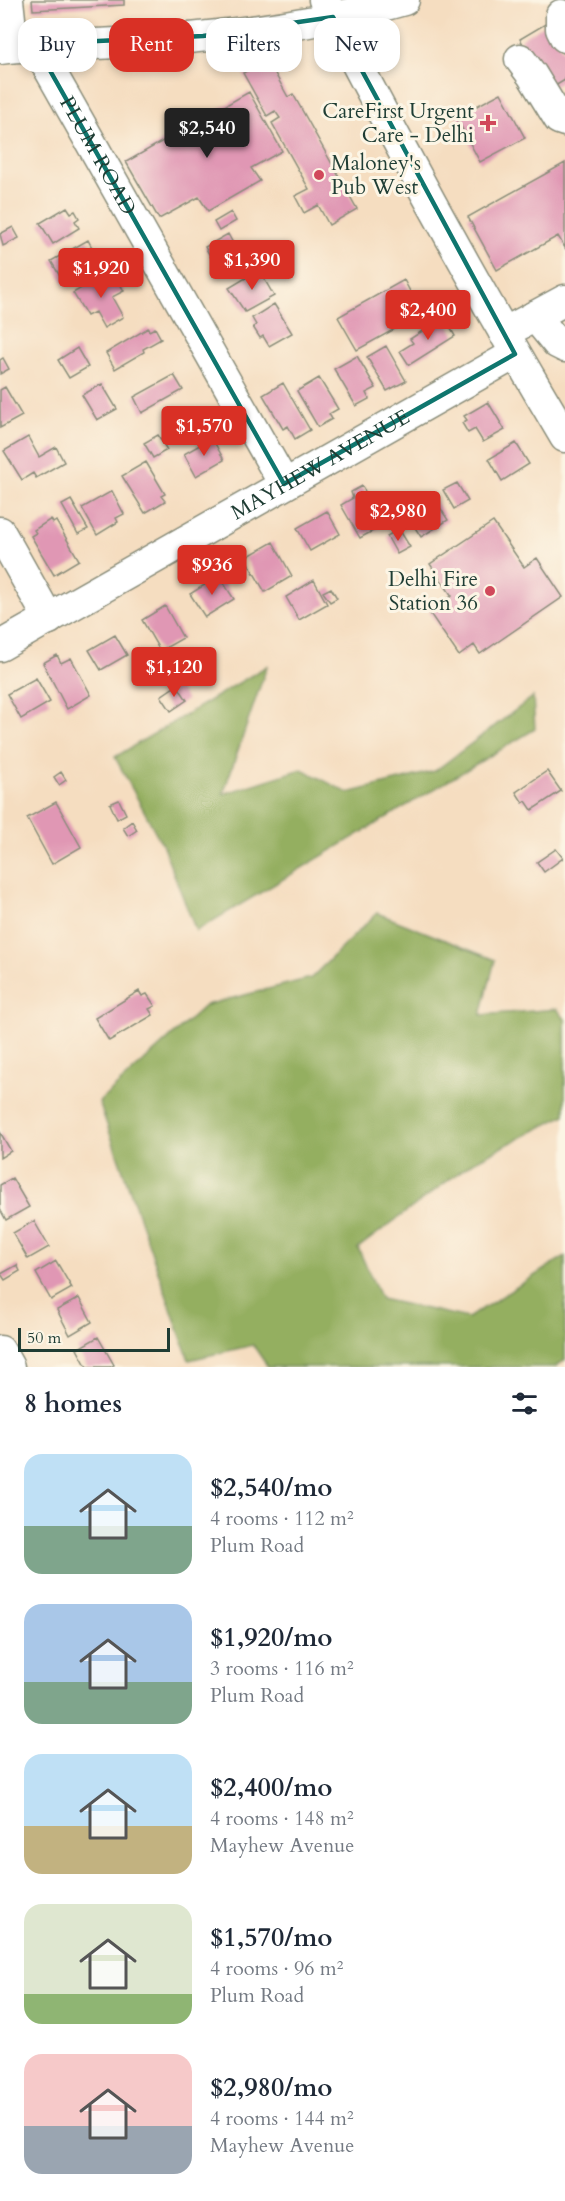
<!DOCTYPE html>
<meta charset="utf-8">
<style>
body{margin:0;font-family:Cardo,serif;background:#f2f2f3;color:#1f2937;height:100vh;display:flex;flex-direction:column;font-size:22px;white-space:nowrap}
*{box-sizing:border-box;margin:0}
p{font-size:20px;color:#747a83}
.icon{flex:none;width:33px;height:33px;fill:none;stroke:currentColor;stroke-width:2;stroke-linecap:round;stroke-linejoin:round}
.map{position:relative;height:1367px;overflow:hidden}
.details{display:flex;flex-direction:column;background:#fff;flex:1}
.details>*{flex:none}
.guide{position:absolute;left:18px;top:18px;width:530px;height:54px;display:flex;gap:12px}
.scale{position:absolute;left:18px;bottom:15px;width:152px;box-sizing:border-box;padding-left:6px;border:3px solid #1f3d34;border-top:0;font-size:16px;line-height:21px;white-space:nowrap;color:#1f3d34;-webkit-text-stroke:4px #fcf5e5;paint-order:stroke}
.price{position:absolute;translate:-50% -51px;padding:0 14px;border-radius:6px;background:#d93025;color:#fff;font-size:20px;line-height:39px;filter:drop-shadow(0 2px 3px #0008)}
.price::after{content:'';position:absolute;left:50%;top:36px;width:18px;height:14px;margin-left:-9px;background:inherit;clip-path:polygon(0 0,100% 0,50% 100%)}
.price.current{background:#222;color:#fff}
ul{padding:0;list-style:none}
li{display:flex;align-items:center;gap:18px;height:150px;padding:0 24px}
li span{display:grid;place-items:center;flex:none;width:168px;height:120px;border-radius:18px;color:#555}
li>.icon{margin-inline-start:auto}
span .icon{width:72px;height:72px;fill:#fffc;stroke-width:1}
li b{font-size:26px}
h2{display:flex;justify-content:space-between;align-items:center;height:72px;padding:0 24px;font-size:26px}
.chip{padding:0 21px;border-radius:18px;background:#fff;box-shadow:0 3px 9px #0003;font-size:21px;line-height:54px}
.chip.current{background:#d93025;color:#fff}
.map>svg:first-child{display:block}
.forest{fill:#94af60;stroke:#5a764a;stroke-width:1.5}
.building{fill:#e097b4}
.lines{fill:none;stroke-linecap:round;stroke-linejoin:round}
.minor-casing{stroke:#8a8d7a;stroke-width:33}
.minor{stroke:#fff;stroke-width:30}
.marked{fill:none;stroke:#0f766e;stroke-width:4.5;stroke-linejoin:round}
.poi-dot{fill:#d1495b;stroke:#fcf5e5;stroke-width:2}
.labels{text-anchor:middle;stroke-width:6;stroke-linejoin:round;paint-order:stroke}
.poi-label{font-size:21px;fill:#1f3d34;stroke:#fcf5e5;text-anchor:end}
.street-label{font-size:21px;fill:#1f3d34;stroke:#fcf5e5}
</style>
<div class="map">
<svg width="565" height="1367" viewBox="0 0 565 1367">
<rect width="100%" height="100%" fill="#fcf5e5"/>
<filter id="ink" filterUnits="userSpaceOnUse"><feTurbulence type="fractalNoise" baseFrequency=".0167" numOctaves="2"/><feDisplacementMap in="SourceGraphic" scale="12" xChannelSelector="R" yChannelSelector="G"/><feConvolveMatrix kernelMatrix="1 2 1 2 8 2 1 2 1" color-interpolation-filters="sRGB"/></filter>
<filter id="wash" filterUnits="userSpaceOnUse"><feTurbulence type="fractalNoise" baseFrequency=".008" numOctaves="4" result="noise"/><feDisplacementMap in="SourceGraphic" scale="24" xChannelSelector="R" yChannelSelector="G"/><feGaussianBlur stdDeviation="1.35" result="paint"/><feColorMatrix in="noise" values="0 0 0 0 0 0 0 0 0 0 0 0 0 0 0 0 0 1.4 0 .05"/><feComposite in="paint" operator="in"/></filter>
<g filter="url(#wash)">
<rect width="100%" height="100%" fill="#f5ddc0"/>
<!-- forest -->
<path class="forest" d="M267 666 223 794 302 769 348 793 435 771 533 697 535 729 196 931 163 846 115 757Z
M377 913 495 960 481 1015 557 1009 565 1019V1115L473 1162 358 1248 381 1299 468 1318 565 1256V1360L555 1367H268L253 1345 189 1360 99 1102 206 1005 311 978Z"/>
<g id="blocks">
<!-- building -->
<path class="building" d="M32 0H124V5L33 10Z
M547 23 565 54V80L550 89 520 39Z
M267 59 288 97 293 94 357 209 329 225 318 205 304 213 295 196 309 189 272 123 280 118 275 111 267 116 243 73Z
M249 92 282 151 251 168 260 181 208 211 199 197 159 219 126 162Z
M501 93 525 138 480 162 456 117Z
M565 163V248L558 236 497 270 468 217Z
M67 207 71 213 75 211 79 218 75 221 79 228 53 244 40 223Z
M231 212 236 221 219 231 214 222Z
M13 227 19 238 3 246 0 234Z
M228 234 242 260 220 273 205 247Z
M88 240 96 255 89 258 95 268 65 285 51 261Z
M112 270 124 291 112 297 123 317 104 328 95 312 87 316 73 293Z
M259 270 274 296 245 312 229 288Z
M404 280 422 314 357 350 338 317Z
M274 304 292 333 269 346 263 336 260 338 253 327 256 325 252 318Z
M444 317 455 336 409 365 400 351 413 343 410 339Z
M148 328 149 331 155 328 161 339 143 349 144 352 115 369 106 353Z
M386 346 406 381 387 391 367 357Z
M77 348 88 367 69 378 58 360Z
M357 356 376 388 366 393 369 399 356 406 334 369Z
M3 358 9 369 0 374V360Z
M174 375 183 390 142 413 134 397Z
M319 378 338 409 329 414 332 419 318 427 297 391Z
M283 383 310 430 295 439 288 426 283 429 263 395Z
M102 384 117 409 97 420 82 395Z
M5 387 22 416 0 428V390Z
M488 402 505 430 483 442 475 429 468 433 462 423 467 420 464 416Z
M158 435 167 450 153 458 144 443Z
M28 437 39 457 56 447 64 462 36 478 33 473 22 480 4 451Z
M212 438 224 460 196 476 184 454Z
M516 443 529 464 502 481 489 459Z
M146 462 165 494 161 496 165 501 145 513 122 476Z
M457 483 468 501 454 509 443 490Z
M362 486 384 525 360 538 341 505 353 498 351 492Z
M112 491 124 514 116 518 118 522 97 535 82 508Z
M434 498 448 520 421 537 407 515Z
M71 500 88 529 78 534 62 505Z
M327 511 340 534 310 551 297 528Z
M51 519 53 523 56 521 79 560 54 575 31 536 36 533 34 530Z
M493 522 524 567 537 558 563 597 480 654 474 645 459 656 429 612 452 596 430 564Z
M399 529 410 547 397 554 387 536Z
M273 542 292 576 265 592 245 558Z
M219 576 234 599 205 617 190 594Z
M314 580 327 604 299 620 286 597Z
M331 588 337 598 330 602 323 592Z
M165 606 183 638 160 651 142 620Z
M115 635 127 655 101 670 89 650Z
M57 655 61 663 71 658 91 695 67 709 43 663Z
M36 678 50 702 21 719 7 694Z
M177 685 187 700 171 711 161 696Z
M547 771 561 791 532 810 526 801 523 803 516 792Z
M61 772 66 780 59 785 54 777Z
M119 800 126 814 117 819 110 804Z
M56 802 81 847 52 864 27 818Z
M132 821 137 830 128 836 123 828Z
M556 849 563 858 544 872 537 862Z
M139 991 142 996 147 994 155 1006 149 1009 153 1015 109 1041 95 1018Z
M0 1132 11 1151 0 1158Z
M12 1178 29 1207 6 1220 0 1209V1185Z
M34 1221 49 1247 28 1259 13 1233Z
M56 1261 72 1288 51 1300 36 1273Z
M17 1265 20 1271 5 1280 1 1274Z
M79 1298 92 1322 70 1335 57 1310Z
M98 1337 114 1365 110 1367H87L77 1349Z"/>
</g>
</g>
<g filter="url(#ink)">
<use href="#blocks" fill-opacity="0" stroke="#8a8d7a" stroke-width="1.5"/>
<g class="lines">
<defs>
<g id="minor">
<path d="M8 0 13 47"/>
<path d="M324 0C399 148 480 294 565 437"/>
<path d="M561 15V29L565 37"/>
<path id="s1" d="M35 44 284 484"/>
<path d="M0 49C40 44 79 45 119 43 213 38 314 26 404 0"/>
<path d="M520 59 532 75 559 119 565 121"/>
<path d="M535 316 557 343 565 347"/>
<path d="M504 333 565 300"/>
<path d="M0 532 49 619"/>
<path id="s2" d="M0 646 515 354"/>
<path d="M0 1351 9 1367"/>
</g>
</defs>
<!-- minor casing -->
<use href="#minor" class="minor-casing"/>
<!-- minor -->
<use href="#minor" class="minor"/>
</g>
</g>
<!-- marked area -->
<path class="marked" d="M333 17 515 354 284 484 35 44 203 36Z"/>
<!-- markers -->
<g class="poi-dot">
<path d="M485 114h6v6h6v6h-6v6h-6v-6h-6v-6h6z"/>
<circle cx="319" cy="175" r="6"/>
<circle cx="490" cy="591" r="6"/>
</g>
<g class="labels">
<!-- poi labels -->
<g class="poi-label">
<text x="474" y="118">CareFirst Urgent<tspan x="474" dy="24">Care - Delhi</tspan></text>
<text x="331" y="170" text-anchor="start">Maloney's<tspan x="331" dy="24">Pub West</tspan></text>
<text x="478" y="586">Delhi Fire<tspan x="478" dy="24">Station 36</tspan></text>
</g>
<!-- street labels -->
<g class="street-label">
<text dy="7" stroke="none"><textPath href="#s1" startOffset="128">PLUM ROAD</textPath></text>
<text dy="7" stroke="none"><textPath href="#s2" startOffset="368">MAYHEW AVENUE</textPath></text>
</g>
</g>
</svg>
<div class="scale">50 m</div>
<b class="price current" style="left:207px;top:159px">$2,540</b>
<b class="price" style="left:252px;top:291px">$1,390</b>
<b class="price" style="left:101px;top:299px">$1,920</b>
<b class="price" style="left:428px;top:341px">$2,400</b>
<b class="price" style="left:204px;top:457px">$1,570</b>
<b class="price" style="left:398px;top:542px">$2,980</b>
<b class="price" style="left:212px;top:596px">$936</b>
<b class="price" style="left:174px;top:698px">$1,120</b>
<div class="guide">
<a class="chip">Buy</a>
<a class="chip current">Rent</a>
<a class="chip">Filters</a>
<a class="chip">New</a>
</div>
</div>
<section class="details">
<h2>8 homes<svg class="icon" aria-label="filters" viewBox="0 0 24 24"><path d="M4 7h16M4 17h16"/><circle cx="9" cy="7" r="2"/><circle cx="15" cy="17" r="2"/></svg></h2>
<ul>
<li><span style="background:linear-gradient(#bfe0f5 60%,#7fa58c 0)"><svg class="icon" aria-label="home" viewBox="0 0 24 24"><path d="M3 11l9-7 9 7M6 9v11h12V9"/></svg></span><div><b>$2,540/mo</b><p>4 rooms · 112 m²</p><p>Plum Road</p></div></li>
<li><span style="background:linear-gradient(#a9c7e8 65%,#7fa58c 0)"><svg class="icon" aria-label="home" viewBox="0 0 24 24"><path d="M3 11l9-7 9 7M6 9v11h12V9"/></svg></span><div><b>$1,920/mo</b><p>3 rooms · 116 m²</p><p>Plum Road</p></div></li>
<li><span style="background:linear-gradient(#bfe0f5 60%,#c2b280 0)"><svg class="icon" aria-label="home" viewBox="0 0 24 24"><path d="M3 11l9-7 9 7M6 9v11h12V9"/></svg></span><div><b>$2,400/mo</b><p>4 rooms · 148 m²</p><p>Mayhew Avenue</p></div></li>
<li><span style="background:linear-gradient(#dfe7d0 75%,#8fb573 0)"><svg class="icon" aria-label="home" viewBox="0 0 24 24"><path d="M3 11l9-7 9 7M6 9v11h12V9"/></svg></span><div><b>$1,570/mo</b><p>4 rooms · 96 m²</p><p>Plum Road</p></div></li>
<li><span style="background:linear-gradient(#f6c9c9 60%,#9aa5b1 0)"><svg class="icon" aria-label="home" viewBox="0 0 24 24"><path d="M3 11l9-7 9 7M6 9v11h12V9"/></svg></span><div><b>$2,980/mo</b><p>4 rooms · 144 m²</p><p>Mayhew Avenue</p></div></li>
</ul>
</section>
